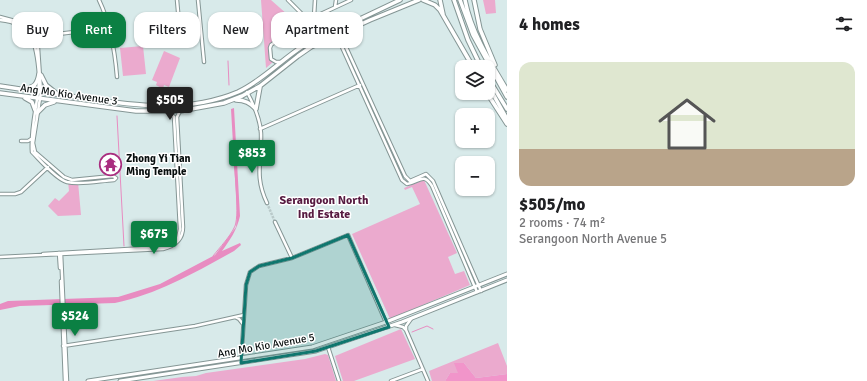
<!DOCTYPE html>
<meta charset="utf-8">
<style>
body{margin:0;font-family:Signika,sans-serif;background:#f6f6f6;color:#202124;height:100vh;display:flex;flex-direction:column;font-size:15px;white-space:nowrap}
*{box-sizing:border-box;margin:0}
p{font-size:13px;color:#757577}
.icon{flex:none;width:22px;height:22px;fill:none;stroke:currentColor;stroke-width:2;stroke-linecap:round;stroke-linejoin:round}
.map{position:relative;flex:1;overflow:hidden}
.side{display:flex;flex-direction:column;background:#fff;width:360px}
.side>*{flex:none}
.guide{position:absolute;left:12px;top:12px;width:380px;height:36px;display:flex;gap:8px}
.controls{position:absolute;left:455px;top:60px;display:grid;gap:8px}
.controls a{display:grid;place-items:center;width:40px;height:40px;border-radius:8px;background:#fff;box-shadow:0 1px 3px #0004;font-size:20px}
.price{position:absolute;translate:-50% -34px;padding:0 9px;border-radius:4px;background:#0b8043;color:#fff;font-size:13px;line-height:26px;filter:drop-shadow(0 1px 2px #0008)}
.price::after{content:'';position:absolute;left:50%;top:24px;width:12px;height:9px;margin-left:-6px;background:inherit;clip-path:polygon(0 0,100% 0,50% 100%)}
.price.active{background:#222;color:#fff}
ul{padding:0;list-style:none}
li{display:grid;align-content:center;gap:8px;height:212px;padding:0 12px}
li span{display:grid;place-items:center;height:124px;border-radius:12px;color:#555}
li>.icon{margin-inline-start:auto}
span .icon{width:72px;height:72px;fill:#fffc;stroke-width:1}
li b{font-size:17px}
h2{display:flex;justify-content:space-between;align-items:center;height:48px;padding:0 12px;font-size:17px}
.pill{padding:0 14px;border-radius:12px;background:#fff;box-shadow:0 1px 3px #0004;font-size:14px;line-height:36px}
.pill.active{background:#0b8043;color:#fff}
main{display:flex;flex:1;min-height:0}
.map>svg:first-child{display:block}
.green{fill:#ebaace}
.forest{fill:#f195ca}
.water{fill:#e88cc1}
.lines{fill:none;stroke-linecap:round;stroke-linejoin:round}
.stream{stroke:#e88cc1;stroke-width:1}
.minor-tunnel{stroke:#b9c9c9;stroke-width:2.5;stroke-dasharray:2.5 1;stroke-linecap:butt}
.minor-casing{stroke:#859695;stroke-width:4.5}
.major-casing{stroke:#859695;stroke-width:5}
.highway-casing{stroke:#859695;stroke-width:5.5}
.minor{stroke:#fff;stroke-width:2.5}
.major{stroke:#fff;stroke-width:3}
.highway{stroke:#fff;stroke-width:3.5}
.marked{fill:#0f766e;fill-opacity:0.2;stroke:#0f766e;stroke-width:3;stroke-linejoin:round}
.labels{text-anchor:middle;stroke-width:3;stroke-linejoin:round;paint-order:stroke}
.street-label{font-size:11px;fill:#080e0e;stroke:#fff}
.poi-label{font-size:11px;font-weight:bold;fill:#080e0e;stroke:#fff;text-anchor:start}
.neighbourhood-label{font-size:12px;font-weight:bold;fill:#571b41;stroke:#fff}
</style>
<main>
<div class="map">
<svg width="507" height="381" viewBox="0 0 507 381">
<rect width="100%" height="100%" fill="#d8eaea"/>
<!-- green -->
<path class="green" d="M261 0H271L297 23 269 45 270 58 273 62 266 68Z
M483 0H495L496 13 486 14Z
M242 24 243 42 231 43 229 25Z
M143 46 146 74 123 76 120 48Z
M164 51 180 58 169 87 164 85 163 89 156 85 157 82 152 80Z
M424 180 457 253 448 257 455 274 464 271 470 285 390 319 352 234 420 204 412 187 405 190 404 188Z
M68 181 78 182 81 215 58 216 48 206 55 198 59 201 69 191Z
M401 329 415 359 354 381H343L335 356Z
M498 343 507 366V374L476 378 464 363H455L459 373H450L445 381H432L429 371Z
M325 354 328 355 336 381H153L182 377 196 376 206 373 305 359Z"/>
<!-- forest -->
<path class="forest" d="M454 363H464L476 378 507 374V381H445L450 373H458Z"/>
<!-- water -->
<path class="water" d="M234 108 240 216C237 230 230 240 222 251L240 243 241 245 234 251C196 272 158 294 115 303L20 306 0 310V304L8 301 118 297 160 284 215 255 236 227 237 214 231 109Z"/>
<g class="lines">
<!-- stream -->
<path class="stream" d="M228 61 229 85
M117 116 124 246
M213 256C220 247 230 237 235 226 240 212 234 166 233 148
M412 332 427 326 433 329"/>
<!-- minor-tunnel -->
<path class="minor-tunnel" d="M267 203 275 222"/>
<defs>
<path id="minor" d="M99 0C110 23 115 52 117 77
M177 0 181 45
M198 0 204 62
M288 0 308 20
M335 7 336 0
M0 17 15 21 25 27 35 39 38 48 41 92 33 143 35 152 64 177 72 180 113 176 116 178 114 180C99 181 81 185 67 182 56 179 40 160 32 152 30 128 38 104 39 80
M314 17 315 0
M0 20C34 23 37 47 39 75
M178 21 199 20
M340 34 405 176 410 181 426 174 433 181 481 291
M337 36 402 180 407 184C420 182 423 172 432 186L477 292
M33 40 41 36 108 28
M280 62H276L271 59 270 48 271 45 297 25 351 0
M247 92C254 105 260 118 261 133 262 161 254 176 267 203
M260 129 360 85
M21 141H28L31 139
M0 194H15L21 192 48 167
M275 222 292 258
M59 253 60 268
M61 253 67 381
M43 254 163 247 175 242 178 239 180 229 174 117 169 112
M0 257 163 249C175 246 183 240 183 227L177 117 180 111
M61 281 65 381
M235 317 239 319 243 324
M395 325 403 327 406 330V326L411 319
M406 330 428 381
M63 346 195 326 244 315
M328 347 339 381
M241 363 246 285 250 272 259 266 292 258 348 235 388 327
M391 381 423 369"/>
<path id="major" d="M88 381 312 347 386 322 507 274
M120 381 316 351 402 322 507 280"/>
<path id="highway" d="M423 0 435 5 440 10 473 67
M440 0 443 14
M454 0 468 40 481 67
M460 0 473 35 507 97
M465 0C471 32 490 62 507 90
M474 0 480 29 495 65
M331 38 339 41
M343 41 349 31
M41 75 46 85 56 93
M488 78 507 109
M488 85 507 119
M0 86C23 90 46 92 70 96 125 104 184 115 238 92 262 81 281 60 303 46L400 0
M24 89C34 87 37 85 39 74
M0 93 136 111H180L224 103 242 96 260 86 298 56 311 47 370 20 419 0
M487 93 507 124
M25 98 32 102 35 110
M236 100C245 100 250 103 256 109
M256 109 260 87
M37 113 45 105 54 102"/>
</defs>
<!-- minor casing -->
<use href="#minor" class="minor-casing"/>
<!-- major casing -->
<use href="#major" class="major-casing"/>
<!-- highway casing -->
<use href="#highway" class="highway-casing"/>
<!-- minor -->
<use href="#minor" class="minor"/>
<!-- major -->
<use href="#major" class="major"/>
<!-- highway -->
<use href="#highway" class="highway"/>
</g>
<!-- marked area -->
<path class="marked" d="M348 235 389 327 316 351 241 363 246 285 250 272 259 266 292 258Z"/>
<!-- icons -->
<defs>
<symbol id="temple-ring" viewBox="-11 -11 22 22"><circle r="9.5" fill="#fff" stroke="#a92d7f" stroke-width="1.5"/><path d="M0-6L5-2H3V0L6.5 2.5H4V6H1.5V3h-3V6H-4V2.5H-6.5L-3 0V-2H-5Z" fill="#a92d7f"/></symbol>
</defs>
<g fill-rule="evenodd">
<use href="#temple-ring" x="98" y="152" width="25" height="25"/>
</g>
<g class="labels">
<!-- street labels -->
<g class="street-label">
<text transform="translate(69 94) rotate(8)" y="4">Ang Mo Kio Avenue 3</text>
<text transform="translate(266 345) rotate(-10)" y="4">Ang Mo Kio Avenue 5</text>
</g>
<!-- poi labels -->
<g class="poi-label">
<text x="126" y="162">Zhong Yi Tian<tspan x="126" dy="13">Ming Temple</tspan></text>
</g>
<!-- neighbourhood labels -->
<g class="neighbourhood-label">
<text x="324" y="204">Serangoon North<tspan x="324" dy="14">Ind Estate</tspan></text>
</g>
</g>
</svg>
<div class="controls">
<a><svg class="icon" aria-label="layers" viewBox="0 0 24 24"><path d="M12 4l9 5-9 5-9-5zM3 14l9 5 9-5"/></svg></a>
<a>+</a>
<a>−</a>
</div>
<b class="price active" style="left:170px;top:121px">$505</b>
<b class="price" style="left:252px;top:174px">$853</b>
<b class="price" style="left:154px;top:255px">$675</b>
<b class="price" style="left:75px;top:337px">$524</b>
<div class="guide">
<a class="pill">Buy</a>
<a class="pill active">Rent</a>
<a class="pill">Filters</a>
<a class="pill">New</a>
<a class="pill">Apartment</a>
</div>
</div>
<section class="side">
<h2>4 homes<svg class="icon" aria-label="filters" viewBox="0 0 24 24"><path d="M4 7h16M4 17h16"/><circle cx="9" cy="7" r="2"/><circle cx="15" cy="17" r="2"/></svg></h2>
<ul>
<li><span style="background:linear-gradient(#dfe7d0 70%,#b9a48a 0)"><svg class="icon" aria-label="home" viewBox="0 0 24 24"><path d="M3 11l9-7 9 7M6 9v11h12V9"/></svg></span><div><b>$505/mo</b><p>2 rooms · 74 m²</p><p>Serangoon North Avenue 5</p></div></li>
</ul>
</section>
</main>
